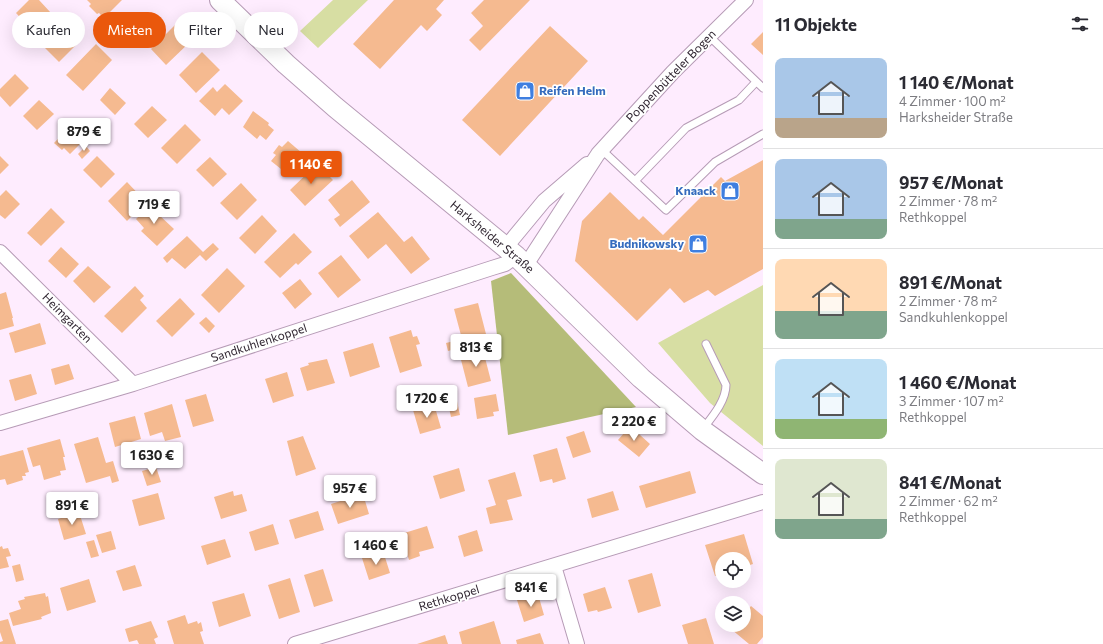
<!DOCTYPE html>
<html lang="de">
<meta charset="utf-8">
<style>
body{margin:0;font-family:Commissioner,sans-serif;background:#f7f7f7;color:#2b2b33;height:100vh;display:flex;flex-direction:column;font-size:15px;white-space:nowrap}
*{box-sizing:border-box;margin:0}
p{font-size:13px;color:#7c7c81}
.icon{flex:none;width:22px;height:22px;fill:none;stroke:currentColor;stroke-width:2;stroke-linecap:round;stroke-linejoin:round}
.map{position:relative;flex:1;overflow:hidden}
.details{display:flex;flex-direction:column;background:#fff;width:340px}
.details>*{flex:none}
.hud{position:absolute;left:12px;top:12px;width:380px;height:36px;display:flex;gap:8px}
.controls{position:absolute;left:715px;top:552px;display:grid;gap:8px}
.controls a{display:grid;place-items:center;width:36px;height:36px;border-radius:50%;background:#fff;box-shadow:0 4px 16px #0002;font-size:20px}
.price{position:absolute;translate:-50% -34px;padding:0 9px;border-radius:4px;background:#fff;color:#222;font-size:13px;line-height:26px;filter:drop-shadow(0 1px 2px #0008)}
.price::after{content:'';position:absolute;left:50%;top:24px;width:12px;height:9px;margin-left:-6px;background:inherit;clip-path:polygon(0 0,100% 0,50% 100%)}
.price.active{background:#ea580c;color:#fff}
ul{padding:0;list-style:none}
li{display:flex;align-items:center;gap:12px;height:100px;padding:0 12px}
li+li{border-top:1px solid #e1e1e2}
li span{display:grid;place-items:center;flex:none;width:112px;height:80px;border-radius:8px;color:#555}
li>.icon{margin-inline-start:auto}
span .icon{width:48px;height:48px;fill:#fffc;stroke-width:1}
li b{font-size:17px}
h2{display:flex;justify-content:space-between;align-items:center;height:48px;padding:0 12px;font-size:17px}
.tag{padding:0 14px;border-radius:18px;background:#fff;box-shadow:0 4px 16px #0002;font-size:14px;line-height:36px}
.tag.active{background:#ea580c;color:#fff}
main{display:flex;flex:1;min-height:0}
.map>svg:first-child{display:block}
.green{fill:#d7dea3}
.forest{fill:#b5bc79}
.building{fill:#f5ba90}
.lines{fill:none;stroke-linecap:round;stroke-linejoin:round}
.lane-casing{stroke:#b69bb6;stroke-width:9}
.street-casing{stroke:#b69bb6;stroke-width:16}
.secondary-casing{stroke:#b69bb6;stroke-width:22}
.lane{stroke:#fff;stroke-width:7}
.street{stroke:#fff;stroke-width:14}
.secondary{stroke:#fff;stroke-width:20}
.labels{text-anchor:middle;stroke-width:3.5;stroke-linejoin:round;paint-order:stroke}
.street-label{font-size:12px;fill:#2f2530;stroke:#fff}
.shop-label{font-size:12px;font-weight:bold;fill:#366cbe;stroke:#fff;text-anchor:end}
</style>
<main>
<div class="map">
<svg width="763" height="644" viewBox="0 0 763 644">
<rect width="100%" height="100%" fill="#feecfe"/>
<!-- green -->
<path class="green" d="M333 0H368L318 48 300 31Z
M763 285V446L710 403 658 343Z"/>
<!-- forest -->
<path class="forest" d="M511 273 636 407 508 435 491 281Z"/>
<!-- building -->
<path class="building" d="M29 0H39L51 13 33 31 16 13Z
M87 0H122L104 18 99 13 97 14 89 6 91 4Z
M394 0H444L436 9 442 15 427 31 421 25 380 69 353 44Z
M484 0H530L480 51 469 40 483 26 471 13Z
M60 25 67 32 68 31 78 43 59 62 41 44Z
M175 25 191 41 166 65 151 49Z
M550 26 588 61 500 156 462 120Z
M763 32V55L751 44Z
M96 44 112 60 83 91 66 75Z
M202 52 220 70 196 93 179 75Z
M15 74 29 88 10 107 0 96V89Z
M225 84 243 101 229 115 222 108 215 116 199 101 213 87 217 92Z
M110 88 126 103 115 115 100 100Z
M39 100 54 114 37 130 23 116Z
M152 106 167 120 148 138 134 124Z
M253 111 269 123 268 125 274 130 266 140 260 135 257 139 243 127Z
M185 124 201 140 177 164 161 148Z
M71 125 85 139 70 154 64 148 62 150 54 143Z
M288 141 302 153 286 173 271 161 276 155 273 153 279 145 282 147Z
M86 146 90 151 82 159 78 154Z
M0 156 9 165 0 174Z
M97 156 115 174 101 188 83 170Z
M210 157 227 174 213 187 196 170Z
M763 160V269L715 296 708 290 684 303 670 288 637 321 575 261 582 221 610 192 639 220 643 216 663 235 721 177 725 181Z
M317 164 333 180 305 206 290 190Z
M352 180 370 202 340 227 334 219 340 215 328 200Z
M127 182 146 202 127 221 108 201Z
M241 183 257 200 237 220 220 203Z
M6 190 20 204 5 219 0 215V196Z
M153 203 161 211 158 214 174 229 157 246 141 231 144 228 136 219Z
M51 208 65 222 41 246 27 233Z
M378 212 404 242 412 236 430 259 411 274 386 244 368 259 349 236Z
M262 215 277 231 255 254 239 238Z
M294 233 312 252 298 265 296 263 280 278 264 262Z
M187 236 203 252 213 243 219 249 206 261 200 255 185 269 172 258 167 263 163 258Z
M61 247 79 264 66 278 48 261Z
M341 255 361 280 338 298 318 273Z
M88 266 111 287 94 303 73 281Z
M227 268 245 286 219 313 201 295Z
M300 279 312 294 295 309 282 293Z
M135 286 144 296 140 300 147 308 122 333 104 316Z
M6 292 13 318H12L14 326 0 330V294Z
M180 298 195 314 172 337 156 321Z
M478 303 486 334 464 339 466 346 448 351 446 343 462 339 454 309Z
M206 317 215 326 209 333 199 323Z
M40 323 46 344 15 353 9 333Z
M411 330 413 337 417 336 420 344 416 345 422 366 400 373 389 337Z
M373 343 380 367 350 377 343 352Z
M483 350 491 381 468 387 460 356Z
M327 359 335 383 307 391 300 368 309 365 308 363Z
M69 364 74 379 55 385 51 369Z
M287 372 294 396 273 403 265 379Z
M31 374 37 394 15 401 9 380Z
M206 394 214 421 193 427 185 400Z
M496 394 499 411 493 412 494 416 477 419 474 398Z
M457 401 460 415 451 417 448 403Z
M172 404 181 437 165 441 162 432 150 436 144 413Z
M434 404 441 428 420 434 413 410Z
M135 416 141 439 115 447 109 423Z
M630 426 650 444 639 457 618 440Z
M584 431 591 452 573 458 566 437Z
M303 436 316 469 296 476 287 441Z
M98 437 106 463 113 461 119 481 112 483 110 476 86 483 74 444Z
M60 439 65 457H63L66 470 60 471 61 475 44 480 40 465 33 467 27 448Z
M557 448 566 479 553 483 552 479 540 482 533 455Z
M23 450 29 472 25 473 26 476H22L23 480 7 485 5 479 0 480V456Z
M156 467 161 482 147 486 142 471Z
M459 468 465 491 440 499 433 476Z
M690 471 696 493 646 508 639 486Z
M515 472 522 496 507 500 513 520 490 524 486 508 496 505 488 480Z
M233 491 234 496 242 494 247 511 221 519 214 497Z
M613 491 619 510 592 518 587 499Z
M158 493 165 519 139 526 132 500Z
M363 494 369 514 338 524 331 504Z
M318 511 324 530 295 539 289 520Z
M79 512 86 534 64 540 58 519Z
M273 524 279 544 255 551 249 532Z
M427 526 434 548 419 552 420 556 409 560 401 534Z
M477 530 483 551 464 557 458 536Z
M111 531 116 549 102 553 96 535Z
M744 534 753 564 744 567V559H722V574L715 576 705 545Z
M225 539 231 557 207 565 201 546Z
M94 540 99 556 91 558 86 542Z
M2 546 3 549 8 548 11 556 6 557 9 567 0 569V547Z
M383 551 390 573 369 580 362 558Z
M20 564 24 580 16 582 12 566Z
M135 565 142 586 123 591 116 571Z
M323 569 333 601 314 607 304 575Z
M652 573 661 606 638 613 628 580Z
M290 578 300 612 279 619 268 585Z
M89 579 96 602 67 611 60 588Z
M605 587 612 608 598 612 597 610 588 612 583 594Z
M45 593 46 597 48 596 51 613 41 617 42 619 13 626 9 613 21 609 18 601 25 599 24 597Z
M244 593 251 616 219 627 212 602Z
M538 594 544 615 524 622 517 600Z
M751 606 763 616V637L757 644H749L731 629 735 625H744V614Z
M185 615 188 624 197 621 198 624 201 622 203 631 200 632 204 644H174L167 621Z
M706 618 714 644H688L682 625Z
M8 619 16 644H0V642L3 641 0 632V621Z
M151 621 158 637 154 639 156 644H139L137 640 129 642 125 629Z
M494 621 501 644H462L459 632Z
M540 633 544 644H517L516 640Z
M445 635 448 644H417Z"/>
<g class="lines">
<defs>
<path id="lane" d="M709 36 763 88
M602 150 666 210 715 162 763 134
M635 181 686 128 739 100 756 82
M702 430C712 417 726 401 726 385L706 344"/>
<path id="street" d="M506 247 544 201 587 164
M0 252 133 384
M526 265 598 154 673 72 746 0
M0 423 133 384 492 268 505 264 516 256
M554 566 577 644
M295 644 763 502"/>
<path id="secondary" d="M220 0 286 64 335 107 516 256 641 378 702 430 763 474"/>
</defs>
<!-- lane casing -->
<use href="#lane" class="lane-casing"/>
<!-- street casing -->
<use href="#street" class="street-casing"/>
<!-- secondary casing -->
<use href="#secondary" class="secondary-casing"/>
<!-- lane -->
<use href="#lane" class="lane"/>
<!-- street -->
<use href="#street" class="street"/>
<!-- secondary -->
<use href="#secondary" class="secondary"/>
</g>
<!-- icons -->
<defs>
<symbol id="shop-square" viewBox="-11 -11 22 22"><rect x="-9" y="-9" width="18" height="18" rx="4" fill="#3f7fe0" stroke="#fff"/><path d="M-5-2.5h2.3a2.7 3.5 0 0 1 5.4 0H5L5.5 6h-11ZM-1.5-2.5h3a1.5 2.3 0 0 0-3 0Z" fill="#fff"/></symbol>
</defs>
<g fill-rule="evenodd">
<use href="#shop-square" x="514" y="80" width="22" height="22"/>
<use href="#shop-square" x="719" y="180" width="22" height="22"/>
<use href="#shop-square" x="687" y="233" width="22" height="22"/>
</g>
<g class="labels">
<!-- street labels -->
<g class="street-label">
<text transform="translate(671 76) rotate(-46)" y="4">Poppenbütteler Bogen</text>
<text transform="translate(492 237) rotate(40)" y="4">Harksheider Straße</text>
<text transform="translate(67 318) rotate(45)" y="4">Heimgarten</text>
<text transform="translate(259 343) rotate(-18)" y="4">Sandkuhlenkoppel</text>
<text transform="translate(449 598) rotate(-17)" y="4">Rethkoppel</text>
</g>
<!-- shop labels -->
<g class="shop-label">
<text x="539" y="95" text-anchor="start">Reifen Helm</text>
<text x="716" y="195">Knaack</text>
<text x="684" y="248">Budnikowsky</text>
</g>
</g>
</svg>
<div class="controls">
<a><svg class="icon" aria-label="locate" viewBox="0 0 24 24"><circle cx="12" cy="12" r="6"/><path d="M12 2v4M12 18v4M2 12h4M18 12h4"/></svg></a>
<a><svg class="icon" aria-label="layers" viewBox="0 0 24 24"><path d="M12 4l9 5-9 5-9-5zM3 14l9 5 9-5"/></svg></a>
</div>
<b class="price" style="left:84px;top:152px">879 €</b>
<b class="price active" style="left:311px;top:185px">1 140 €</b>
<b class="price" style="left:154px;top:225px">719 €</b>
<b class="price" style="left:476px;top:368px">813 €</b>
<b class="price" style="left:427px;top:419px">1 720 €</b>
<b class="price" style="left:634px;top:442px">2 220 €</b>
<b class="price" style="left:152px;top:476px">1 630 €</b>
<b class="price" style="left:350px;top:509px">957 €</b>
<b class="price" style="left:72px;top:526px">891 €</b>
<b class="price" style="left:376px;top:566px">1 460 €</b>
<b class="price" style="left:531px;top:608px">841 €</b>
<div class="hud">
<a class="tag">Kaufen</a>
<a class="tag active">Mieten</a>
<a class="tag">Filter</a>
<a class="tag">Neu</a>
</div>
</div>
<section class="details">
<h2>11 Objekte<svg class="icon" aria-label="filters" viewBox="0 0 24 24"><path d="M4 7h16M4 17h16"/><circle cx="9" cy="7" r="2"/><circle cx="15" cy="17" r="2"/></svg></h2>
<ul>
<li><span style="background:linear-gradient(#a9c7e8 75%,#b9a48a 0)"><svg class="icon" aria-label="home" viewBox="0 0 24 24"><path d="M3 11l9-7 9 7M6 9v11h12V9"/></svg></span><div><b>1 140 €/Monat</b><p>4 Zimmer · 100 m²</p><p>Harksheider Straße</p></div></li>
<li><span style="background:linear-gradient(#a9c7e8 75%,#7fa58c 0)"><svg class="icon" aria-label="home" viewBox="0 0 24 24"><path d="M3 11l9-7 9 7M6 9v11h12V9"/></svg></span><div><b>957 €/Monat</b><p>2 Zimmer · 78 m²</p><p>Rethkoppel</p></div></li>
<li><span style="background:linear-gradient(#ffd9b3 65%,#7fa58c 0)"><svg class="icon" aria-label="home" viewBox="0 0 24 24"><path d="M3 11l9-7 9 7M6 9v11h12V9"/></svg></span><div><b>891 €/Monat</b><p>2 Zimmer · 78 m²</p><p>Sandkuhlenkoppel</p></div></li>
<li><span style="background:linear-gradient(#bfe0f5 75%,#8fb573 0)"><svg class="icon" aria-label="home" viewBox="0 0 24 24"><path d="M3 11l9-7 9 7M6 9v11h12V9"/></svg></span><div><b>1 460 €/Monat</b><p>3 Zimmer · 107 m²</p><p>Rethkoppel</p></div></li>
<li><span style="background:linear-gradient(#dfe7d0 75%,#7fa58c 0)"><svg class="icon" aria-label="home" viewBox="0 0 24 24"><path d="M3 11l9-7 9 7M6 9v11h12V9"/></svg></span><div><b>841 €/Monat</b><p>2 Zimmer · 62 m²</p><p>Rethkoppel</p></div></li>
</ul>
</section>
</main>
